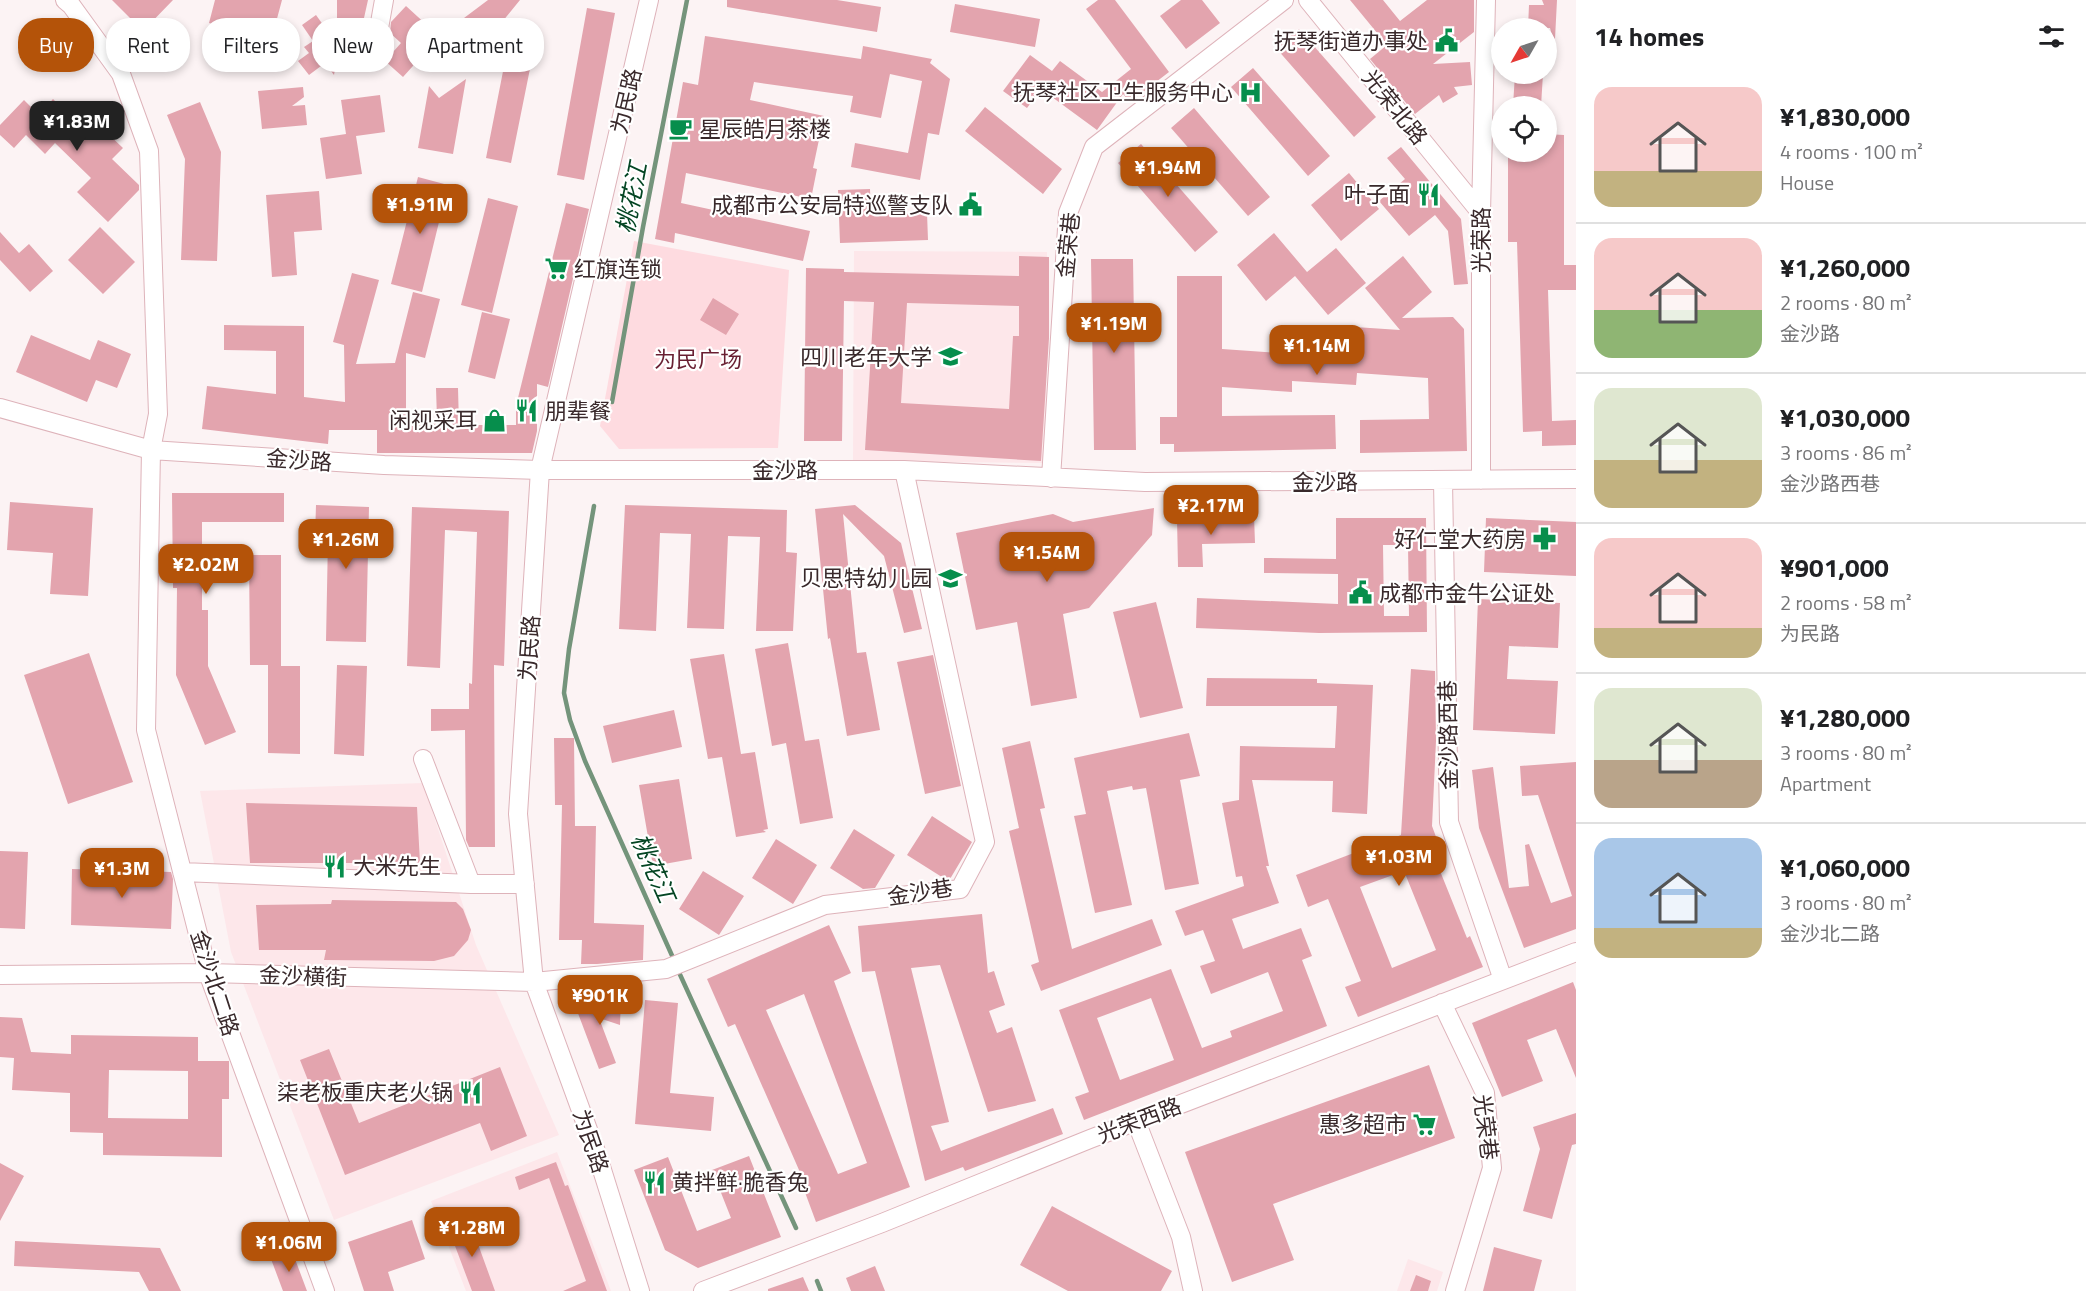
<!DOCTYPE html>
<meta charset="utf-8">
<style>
body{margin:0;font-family:"Titillium Web","Noto Sans SC",sans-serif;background:#f2f2f2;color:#202124;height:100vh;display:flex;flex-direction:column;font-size:22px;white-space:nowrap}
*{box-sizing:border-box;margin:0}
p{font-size:20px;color:#757577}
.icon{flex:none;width:33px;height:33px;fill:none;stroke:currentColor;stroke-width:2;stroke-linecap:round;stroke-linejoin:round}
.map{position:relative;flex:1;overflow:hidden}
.side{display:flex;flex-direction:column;background:#fff;width:510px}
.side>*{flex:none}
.hud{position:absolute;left:18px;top:18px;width:570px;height:54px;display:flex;gap:12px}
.needle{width:39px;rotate:231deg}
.controls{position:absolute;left:1491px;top:18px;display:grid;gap:12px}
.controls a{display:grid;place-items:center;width:66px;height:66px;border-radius:50%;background:#fff;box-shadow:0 3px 9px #0003;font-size:30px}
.price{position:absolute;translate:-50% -51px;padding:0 14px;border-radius:12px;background:#b45309;color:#fff;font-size:20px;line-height:39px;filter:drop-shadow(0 2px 3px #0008)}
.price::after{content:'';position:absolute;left:50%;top:36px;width:18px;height:14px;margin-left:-9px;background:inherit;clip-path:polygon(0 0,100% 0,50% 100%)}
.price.current{background:#222;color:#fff}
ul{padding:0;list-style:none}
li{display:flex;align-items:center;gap:18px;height:150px;padding:0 18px}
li+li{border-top:2px solid #e0e0e0}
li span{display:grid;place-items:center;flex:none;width:168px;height:120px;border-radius:18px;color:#555}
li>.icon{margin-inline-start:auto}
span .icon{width:72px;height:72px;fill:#fffc;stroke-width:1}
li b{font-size:26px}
h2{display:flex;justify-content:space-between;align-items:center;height:72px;padding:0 18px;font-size:26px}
.chip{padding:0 21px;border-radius:24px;background:#fff;box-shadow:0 3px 9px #0003;font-size:21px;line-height:54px}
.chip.current{background:#b45309;color:#fff}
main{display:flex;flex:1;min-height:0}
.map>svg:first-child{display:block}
.built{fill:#fde7ea}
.green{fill:#fedbe0}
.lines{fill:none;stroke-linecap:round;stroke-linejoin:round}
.stream{stroke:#74947b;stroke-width:4.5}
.building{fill:#e3a4ae;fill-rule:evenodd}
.minor-casing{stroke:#deb3ba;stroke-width:20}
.minor{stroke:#fff;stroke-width:18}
.labels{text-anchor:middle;stroke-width:4.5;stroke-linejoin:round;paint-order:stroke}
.poi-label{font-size:22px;fill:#39292b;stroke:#fff;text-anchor:end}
.street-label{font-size:22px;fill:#39292b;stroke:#fff}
.park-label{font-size:22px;fill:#691f32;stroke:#fff}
.water-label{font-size:24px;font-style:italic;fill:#044523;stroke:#fff}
</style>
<main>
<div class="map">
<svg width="1576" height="1291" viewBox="0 0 1576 1291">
<rect width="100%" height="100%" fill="#fcf3f4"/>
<!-- built -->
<path class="built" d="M854 251 1047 252 1046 463 853 461Z
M423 783 476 945 559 1135 334 1220 231 952 200 791Z
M557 1152 611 1291H466L431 1201Z
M1408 1259 1443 1272 1437 1291H1397Z"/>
<!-- green -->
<path class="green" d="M634 241 789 270 778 448 619 449 600 426Z"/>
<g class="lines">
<!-- stream -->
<path class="stream" d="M612 402 643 227 687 0
M594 506 569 649 564 693 570 720 585 761 674 960
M677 968 796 1228
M817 1281 821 1291"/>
</g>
<!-- building -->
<path class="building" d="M112 0H173L143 31Z
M215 0H282L271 41 209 23Z
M337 0H368L360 36 337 31Z
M488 0H520L498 27 469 49 452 27Z
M727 0H837L881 7 877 32 727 7Z
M1098 0H1115L1169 72 1130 102 1123 94 1097 130 1041 89 1027 108 1003 91 1030 55 1052 71 1060 61 1102 92 1131 69 1086 9Z
M1181 0H1202L1220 23 1186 49 1160 16Z
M1350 0H1383L1400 21 1427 0H1474V32L1433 64 1470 62 1472 85 1454 87 1458 94 1443 103 1439 95 1415 114 1370 59 1387 45Z
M1542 0H1557L1555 39H1553L1550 28H1528L1529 5H1544Z
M955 4 1040 19 1035 47 950 32Z
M406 6 429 27 411 48 421 57 403 77 385 61 401 43 390 33 391 22Z
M587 8 615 13 584 180 557 175Z
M316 15 339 47 334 75 325 63 309 75 298 61 309 53 304 47 313 41 302 25Z
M538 29 511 163 486 158 507 51Z
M1299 29 1376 117 1354 137 1276 48Z
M705 36 861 59 863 46 932 59 930 63 950 79 939 135 928 133 920 180 851 167 855 143 908 153 922 81 890 74 881 118 850 112 853 96 754 82 750 100 824 116 813 168 817 169 811 199 686 173 681 203 810 231 803 261 675 233 674 243 655 239 683 82 698 85Z
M1253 68 1330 156 1308 176 1231 87Z
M1515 74H1543L1541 106H1513Z
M466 79 453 154 418 148 429 86 439 98Z
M303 87 304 97 292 106 305 105 307 125 262 129 258 91Z
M380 95 385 132 356 136 362 174 326 179 320 138 346 134 341 100Z
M53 99 76 122 85 112 123 148 112 159 139 185V190L108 222 77 192 91 178 55 143 45 154 26 135 14 148 0 135V125L24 100 39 115Z
M200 102 221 152 217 261 181 260 185 159 167 115Z
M985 107 1062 169 1043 194 965 131Z
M1194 108 1270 197 1248 216 1171 128Z
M1546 134 1564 135V265H1576V290H1548L1552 421 1576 420V445L1542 446V431L1523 432 1517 242H1508V152H1546Z
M1141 144 1218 232 1195 252 1118 163Z
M1401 147 1461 219 1468 284 1454 285 1448 231 1435 215 1409 236 1379 201 1405 179 1387 158Z
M1349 173 1379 209 1341 241 1311 205Z
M418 177 448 185 422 292 391 284Z
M870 189 871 215 927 213 928 240 840 243 838 190Z
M319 191 322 230 294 232 297 275 272 277 266 195Z
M488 198 518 206 492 313 461 305Z
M566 203 589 209 548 387 537 384V431L532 453H377V430H329L328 444 202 429 207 386 276 394V351L224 350V325L304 326V397L345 402 344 345 333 342 352 273 379 280 356 364 395 363 413 292 440 299 425 358 406 353V420L437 419 436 388H458L459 425H516V406Z
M100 227 135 262 103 294 68 260Z
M0 232 19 253 29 244 53 271 30 292 0 260Z
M1274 233 1307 272 1336 248 1366 283 1328 315 1295 276 1266 301 1237 265Z
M1019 256 1049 257V338L1041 461 865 450 874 302 844 301 842 441H804L806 268 844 269V272L1019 276ZM907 303 1019 306V336H1013L1009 409 901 403Z
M1403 256 1432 292 1402 318 1453 317 1464 329 1467 451 1360 453V420L1429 419 1428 378 1357 373 1356 385 1292 381V392L1222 387V416L1335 415 1336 449 1174 452V444H1160V417H1177V276H1222V349L1291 354 1292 342 1353 345 1355 327 1400 330 1365 288Z
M1091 259H1133L1136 450H1094Z
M713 298 739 314 726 335 700 320Z
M482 312 510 319 495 379 468 372Z
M31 335 90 360 98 340 131 354 117 388 96 380 87 402 16 372Z
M172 493H284V522H202V610H208V666L236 732 205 745 176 675 177 588H173Z
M10 502 93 508 88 596 50 594 53 553 7 550Z
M316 505 369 507 366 642 326 641 328 538 315 537Z
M625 505 787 510 786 552 797 553 793 631H756L760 537 728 536 724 629 687 628 691 534 660 533 656 631 619 629Z
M855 505 901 543 922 629 904 633 884 556 843 514 857 653 866 652 880 730 847 736 830 638 828 639 815 509Z
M412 507 509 511 504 666 494 665 495 847H469L466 840 465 730 431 731V709H469V683L472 684 477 532 445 530 440 668 407 666Z
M1154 508 1152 535 1089 608 1063 614 1077 698 1031 706 1017 622 976 630 956 533 1053 514 1073 522Z
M1254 516 1255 543 1202 544 1203 567H1178L1177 519Z
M1336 518H1426L1427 632 1319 633 1196 628 1197 598 1338 604V574L1264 573V558L1336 559ZM1383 545H1408L1409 616H1384Z
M1486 518 1576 522V576L1484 572Z
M249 555H281V666H300V754L268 753V665H250Z
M1478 599 1560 603 1558 648 1509 646 1507 679 1558 681 1555 734 1473 730Z
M1156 602 1183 708 1140 718 1113 612Z
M788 643 805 741 819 739 833 818 800 824 786 743 772 746 755 649Z
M89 653 133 782 68 804 24 675Z
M724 654 741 754 755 752 768 829 763 830 766 832 736 837 722 757 708 759 690 659Z
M933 655 961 786 925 794 897 662Z
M337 665 367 666 364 756 334 754Z
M1411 669 1435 671 1436 741 1432 826 1442 853 1434 856 1467 938 1470 936 1483 967 1358 1017 1345 987 1361 981 1328 899 1308 907 1296 875 1401 835ZM1404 871 1436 950 1392 968 1360 887Z
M1207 678 1317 679V683L1373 685 1367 814 1332 812 1333 781 1252 780 1269 866H1266L1279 903 1232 919 1243 949 1301 928 1312 956 1302 960 1327 1026 1084 1120 1075 1097 1089 1092 1059 1010 1171 969 1202 1048 1232 1037 1230 1031 1283 1011 1268 972 1211 994 1200 966 1215 961 1203 930 1185 936 1175 911 1244 886 1242 876 1236 877 1222 803 1239 800 1240 746 1335 748 1337 706H1206ZM1151 998 1174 1060 1120 1080 1097 1018Z
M674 710 682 747 612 763 603 726Z
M1189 733 1200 776 1180 780 1199 884 1165 890 1146 788 1133 790 1132 786 1107 791 1132 905 1095 913 1074 816 1086 814 1074 758Z
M554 738H574L575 826H596L594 923 644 925 643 960 597 964H581L582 940H559L562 805H555Z
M1030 741 1045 808 1040 809 1072 949 1152 919 1162 945 1041 991 1031 965 1039 962 1009 831 1019 828 1002 748Z
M1576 762V929L1524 948 1479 828 1472 770 1493 767 1509 888 1529 886 1525 845 1529 844 1551 903 1572 896 1538 795 1522 796 1520 766Z
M679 779 692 859 653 866 639 785Z
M246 803 417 807 420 863H250Z
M932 816 972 842 950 879H945L907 855Z
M854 829 895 855 875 888 863 889 830 868Z
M776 839 817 865 793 904 752 878Z
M0 851 28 852 25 929 0 928Z
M72 869 171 872 173 879 171 929 71 925Z
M703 871 744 896 719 935 679 909Z
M332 900 456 902 463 909 471 930 468 940 454 956 434 961 324 960 326 950H259L256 905 331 904Z
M982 914 988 973 994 971 1005 1005 989 1011 997 1033 1012 1027 1036 1101 988 1112 940 965 911 968 949 1122 931 1126 941 1151 1053 1108 1063 1134 965 1171 963 1167 925 1181 875 971 862 972 858 926Z
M829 925 851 973 834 981 910 1187 816 1222 803 1187 806 1186 735 1024 728 1027 707 979ZM804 994 867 1163 838 1174 766 1010Z
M1573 982 1576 990V1078L1556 1029 1527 1040 1543 1081 1502 1097 1472 1023Z
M587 997 621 998 620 1025 599 1018 616 1063 599 1069 576 1008Z
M645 1000 678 1003 670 1093 714 1097 711 1131 635 1124Z
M0 1017 22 1018 31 1052 71 1054V1035L198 1037V1061H229V1099H222V1157L103 1155V1133L70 1132V1093L12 1090 14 1058 0 1057ZM109 1070 188 1071V1119L108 1118Z
M329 1049 359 1123 500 1067 527 1136 491 1151 480 1123 345 1175 300 1060Z
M1429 1065 1455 1138 1273 1204 1294 1260 1232 1282 1185 1152Z
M1576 1113V1144L1572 1145 1552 1219 1523 1211 1540 1149 1533 1127Z
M749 1156 781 1237 698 1268 665 1250 634 1170 668 1157 697 1231 731 1218 712 1170Z
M556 1162 565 1186 568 1185 607 1291H563L586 1281 549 1178 519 1190 515 1177Z
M0 1163 24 1176 0 1221Z
M1052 1206 1172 1271 1161 1291H1068L1020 1265Z
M412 1220 425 1259 388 1272 394 1291H364L348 1242Z
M470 1222 495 1291H472L449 1230Z
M15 1241 160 1248 181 1291H149L139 1272 14 1266Z
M1494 1247 1542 1260 1534 1291H1483Z
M292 1251 307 1291H283L271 1259Z
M875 1266 885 1291H851L846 1278Z
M1416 1275 1431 1281 1428 1291H1410Z
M803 1277 809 1291H768V1289Z"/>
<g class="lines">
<defs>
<path id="minor" d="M65 0 71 5 121 74 149 151 158 414 151 450 146 730 208 973 325 1291
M1308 0 1481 213
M376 45 384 0
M0 408 151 450 384 465 540 470H904L1145 482 1576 479
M1051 478 1068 213 1094 147 1284 0
M1481 480V213L1486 0
M1443 481 1449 822 1503 980
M423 759 471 884H525
M182 872 471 884
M0 975 208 973 534 982 666 969 825 905 960 889 985 842 904 470
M1442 1003 1485 1093 1492 1168 1455 1291
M1136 1121 1181 1237 1193 1291
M640 1291 598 1157 534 982 518 814 540 470 649 0
M703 1291 882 1223 1090 1139 1576 952"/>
</defs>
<!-- minor casing -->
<use href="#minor" class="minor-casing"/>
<!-- minor -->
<use href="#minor" class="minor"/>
</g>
<!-- icons -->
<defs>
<symbol id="civic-bare" viewBox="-9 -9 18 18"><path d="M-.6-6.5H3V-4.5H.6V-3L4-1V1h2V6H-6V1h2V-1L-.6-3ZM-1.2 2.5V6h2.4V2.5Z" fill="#068e4c" stroke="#fff" stroke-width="2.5" paint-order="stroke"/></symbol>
<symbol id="hospital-bare" viewBox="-9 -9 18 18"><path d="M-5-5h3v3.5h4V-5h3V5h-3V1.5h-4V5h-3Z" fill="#068e4c" stroke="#fff" stroke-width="2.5" paint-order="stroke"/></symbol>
<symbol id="cafe-bare" viewBox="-9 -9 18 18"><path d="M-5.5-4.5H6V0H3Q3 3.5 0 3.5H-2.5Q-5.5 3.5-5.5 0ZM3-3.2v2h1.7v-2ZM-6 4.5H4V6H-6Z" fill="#068e4c" stroke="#fff" stroke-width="2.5" paint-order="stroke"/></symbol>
<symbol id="restaurant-bare" viewBox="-9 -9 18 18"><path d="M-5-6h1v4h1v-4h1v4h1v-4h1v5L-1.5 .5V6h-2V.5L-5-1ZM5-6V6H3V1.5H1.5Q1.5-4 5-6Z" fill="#068e4c" stroke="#fff" stroke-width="2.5" paint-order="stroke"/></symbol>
<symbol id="supermarket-bare" viewBox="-9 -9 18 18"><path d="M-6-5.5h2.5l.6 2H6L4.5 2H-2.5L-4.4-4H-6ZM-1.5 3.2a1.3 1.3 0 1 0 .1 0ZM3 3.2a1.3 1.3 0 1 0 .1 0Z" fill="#068e4c" stroke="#fff" stroke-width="2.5" paint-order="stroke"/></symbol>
<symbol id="university-bare" viewBox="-9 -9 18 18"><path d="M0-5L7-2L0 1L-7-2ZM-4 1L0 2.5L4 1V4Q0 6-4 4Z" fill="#068e4c" stroke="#fff" stroke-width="2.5" paint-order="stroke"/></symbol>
<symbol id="shop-bare" viewBox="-9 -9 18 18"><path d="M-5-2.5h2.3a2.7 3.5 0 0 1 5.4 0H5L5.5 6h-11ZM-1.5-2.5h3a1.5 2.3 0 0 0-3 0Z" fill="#068e4c" stroke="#fff" stroke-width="2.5" paint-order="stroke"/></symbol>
<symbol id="pharmacy-bare" viewBox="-9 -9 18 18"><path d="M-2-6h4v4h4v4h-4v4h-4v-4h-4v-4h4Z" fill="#068e4c" stroke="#fff" stroke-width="2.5" paint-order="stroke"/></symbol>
<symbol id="school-bare" viewBox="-9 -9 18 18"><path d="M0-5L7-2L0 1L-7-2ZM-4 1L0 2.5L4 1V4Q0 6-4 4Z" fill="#068e4c" stroke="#fff" stroke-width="2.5" paint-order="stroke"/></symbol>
</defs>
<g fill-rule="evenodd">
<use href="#civic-bare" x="1430" y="24" width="33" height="33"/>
<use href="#hospital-bare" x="1234" y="76" width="33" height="33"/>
<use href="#cafe-bare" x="664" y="112" width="33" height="33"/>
<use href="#restaurant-bare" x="1412" y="178" width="33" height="33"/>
<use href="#civic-bare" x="954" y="188" width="33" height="33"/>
<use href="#supermarket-bare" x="540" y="252" width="33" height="33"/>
<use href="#university-bare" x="934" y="340" width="33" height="33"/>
<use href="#restaurant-bare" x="510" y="394" width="33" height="33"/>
<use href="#shop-bare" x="478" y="404" width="33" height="33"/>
<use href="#pharmacy-bare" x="1528" y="522" width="33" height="33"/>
<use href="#school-bare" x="934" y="562" width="33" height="33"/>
<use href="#civic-bare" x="1344" y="576" width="33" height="33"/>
<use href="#restaurant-bare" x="318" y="850" width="33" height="33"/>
<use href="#restaurant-bare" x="454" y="1076" width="33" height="33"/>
<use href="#supermarket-bare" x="1408" y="1108" width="33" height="33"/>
<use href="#restaurant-bare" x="638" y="1166" width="33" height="33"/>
</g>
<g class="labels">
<!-- poi labels -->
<g class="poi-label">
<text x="1428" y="49">抚琴街道办事处</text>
<text x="1233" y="100">抚琴社区卫生服务中心</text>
<text x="699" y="137" text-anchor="start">星辰皓月茶楼</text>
<text x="1410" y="202">叶子面</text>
<text x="953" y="213">成都市公安局特巡警支队</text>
<text x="574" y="277" text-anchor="start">红旗连锁</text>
<text x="932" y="365">四川老年大学</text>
<text x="545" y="419" text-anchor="start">朋辈餐</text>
<text x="477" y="428">闲视采耳</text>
<text x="1526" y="547">好仁堂大药房</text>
<text x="932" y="586">贝思特幼儿园</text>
<text x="1379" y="601" text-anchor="start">成都市金牛公证处</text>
<text x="353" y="874" text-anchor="start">大米先生</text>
<text x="453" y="1100">柒老板重庆老火锅</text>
<text x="1407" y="1132">惠多超市</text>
<text x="672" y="1190" text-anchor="start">黄拌鲜·脆香兔</text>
</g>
<!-- street labels -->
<g class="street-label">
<text transform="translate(626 101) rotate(-77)" y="8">为民路</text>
<text transform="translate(1395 107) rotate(51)" y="8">光荣北路</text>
<text transform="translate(1481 240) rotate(-90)" y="8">光荣路</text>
<text transform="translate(1068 245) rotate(-84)" y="8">金荣巷</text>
<text transform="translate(299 460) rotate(4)" y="8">金沙路</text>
<text x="785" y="478">金沙路</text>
<text x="1325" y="490">金沙路</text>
<text transform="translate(529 648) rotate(-86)" y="8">为民路</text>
<text transform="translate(1448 735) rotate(-91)" y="8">金沙路西巷</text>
<text transform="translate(920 892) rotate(-9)" y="8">金沙巷</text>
<text transform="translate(303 976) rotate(2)" y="8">金沙横街</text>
<text transform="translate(215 983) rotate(72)" y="8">金沙北二路</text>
<text transform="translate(1139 1120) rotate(-21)" y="8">光荣西路</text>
<text transform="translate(1486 1127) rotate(83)" y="8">光荣巷</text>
<text transform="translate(591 1141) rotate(71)" y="8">为民路</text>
</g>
<!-- park labels -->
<g class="park-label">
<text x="698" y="367">为民广场</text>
</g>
<!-- water labels -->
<g class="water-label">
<text transform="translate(632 198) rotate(-79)" y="8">桃花江</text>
<text transform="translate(653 868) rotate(66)" y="8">桃花江</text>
</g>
</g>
</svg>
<div class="controls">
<a><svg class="needle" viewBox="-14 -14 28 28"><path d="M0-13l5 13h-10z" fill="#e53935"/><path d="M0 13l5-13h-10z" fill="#757577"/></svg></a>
<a><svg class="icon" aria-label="locate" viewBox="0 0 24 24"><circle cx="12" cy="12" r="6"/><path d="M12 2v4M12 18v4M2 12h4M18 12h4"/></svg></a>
</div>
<b class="price current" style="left:77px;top:152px">¥1.83M</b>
<b class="price" style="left:1168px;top:198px">¥1.94M</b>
<b class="price" style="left:420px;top:235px">¥1.91M</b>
<b class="price" style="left:1114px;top:354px">¥1.19M</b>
<b class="price" style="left:1317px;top:376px">¥1.14M</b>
<b class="price" style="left:1211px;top:536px">¥2.17M</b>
<b class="price" style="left:346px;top:570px">¥1.26M</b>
<b class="price" style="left:1047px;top:583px">¥1.54M</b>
<b class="price" style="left:206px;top:595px">¥2.02M</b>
<b class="price" style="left:1399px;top:887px">¥1.03M</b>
<b class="price" style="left:122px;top:899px">¥1.3M</b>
<b class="price" style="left:600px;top:1026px">¥901K</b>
<b class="price" style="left:472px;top:1258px">¥1.28M</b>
<b class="price" style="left:289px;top:1273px">¥1.06M</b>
<div class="hud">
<a class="chip current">Buy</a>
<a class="chip">Rent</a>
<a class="chip">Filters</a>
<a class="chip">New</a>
<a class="chip">Apartment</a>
</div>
</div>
<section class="side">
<h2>14 homes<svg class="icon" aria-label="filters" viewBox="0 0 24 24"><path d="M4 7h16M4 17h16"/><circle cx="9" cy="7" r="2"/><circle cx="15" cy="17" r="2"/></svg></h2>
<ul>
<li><span style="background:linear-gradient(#f6c9c9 70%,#c2b280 0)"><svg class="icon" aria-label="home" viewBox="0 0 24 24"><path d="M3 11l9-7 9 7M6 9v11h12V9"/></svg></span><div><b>¥1,830,000</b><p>4 rooms · 100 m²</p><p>House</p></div></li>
<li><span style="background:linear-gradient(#f6c9c9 60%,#8fb573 0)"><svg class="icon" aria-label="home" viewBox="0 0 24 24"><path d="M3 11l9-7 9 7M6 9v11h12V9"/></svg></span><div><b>¥1,260,000</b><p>2 rooms · 80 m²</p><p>金沙路</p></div></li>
<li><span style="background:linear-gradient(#dfe7d0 60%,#c2b280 0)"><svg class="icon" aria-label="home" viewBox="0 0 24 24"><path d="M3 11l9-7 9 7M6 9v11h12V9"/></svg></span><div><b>¥1,030,000</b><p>3 rooms · 86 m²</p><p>金沙路西巷</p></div></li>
<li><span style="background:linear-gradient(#f6c9c9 75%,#c2b280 0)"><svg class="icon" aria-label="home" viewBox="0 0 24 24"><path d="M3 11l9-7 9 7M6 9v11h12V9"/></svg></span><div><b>¥901,000</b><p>2 rooms · 58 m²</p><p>为民路</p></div></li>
<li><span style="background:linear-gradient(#dfe7d0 60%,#b9a48a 0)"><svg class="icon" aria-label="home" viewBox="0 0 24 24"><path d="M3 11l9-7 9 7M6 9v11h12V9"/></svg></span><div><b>¥1,280,000</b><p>3 rooms · 80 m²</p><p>Apartment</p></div></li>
<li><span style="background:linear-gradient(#a9c7e8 75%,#c2b280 0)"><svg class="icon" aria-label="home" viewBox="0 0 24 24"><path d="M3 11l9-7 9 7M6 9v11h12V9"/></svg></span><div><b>¥1,060,000</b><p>3 rooms · 80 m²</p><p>金沙北二路</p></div></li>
</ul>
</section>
</main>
